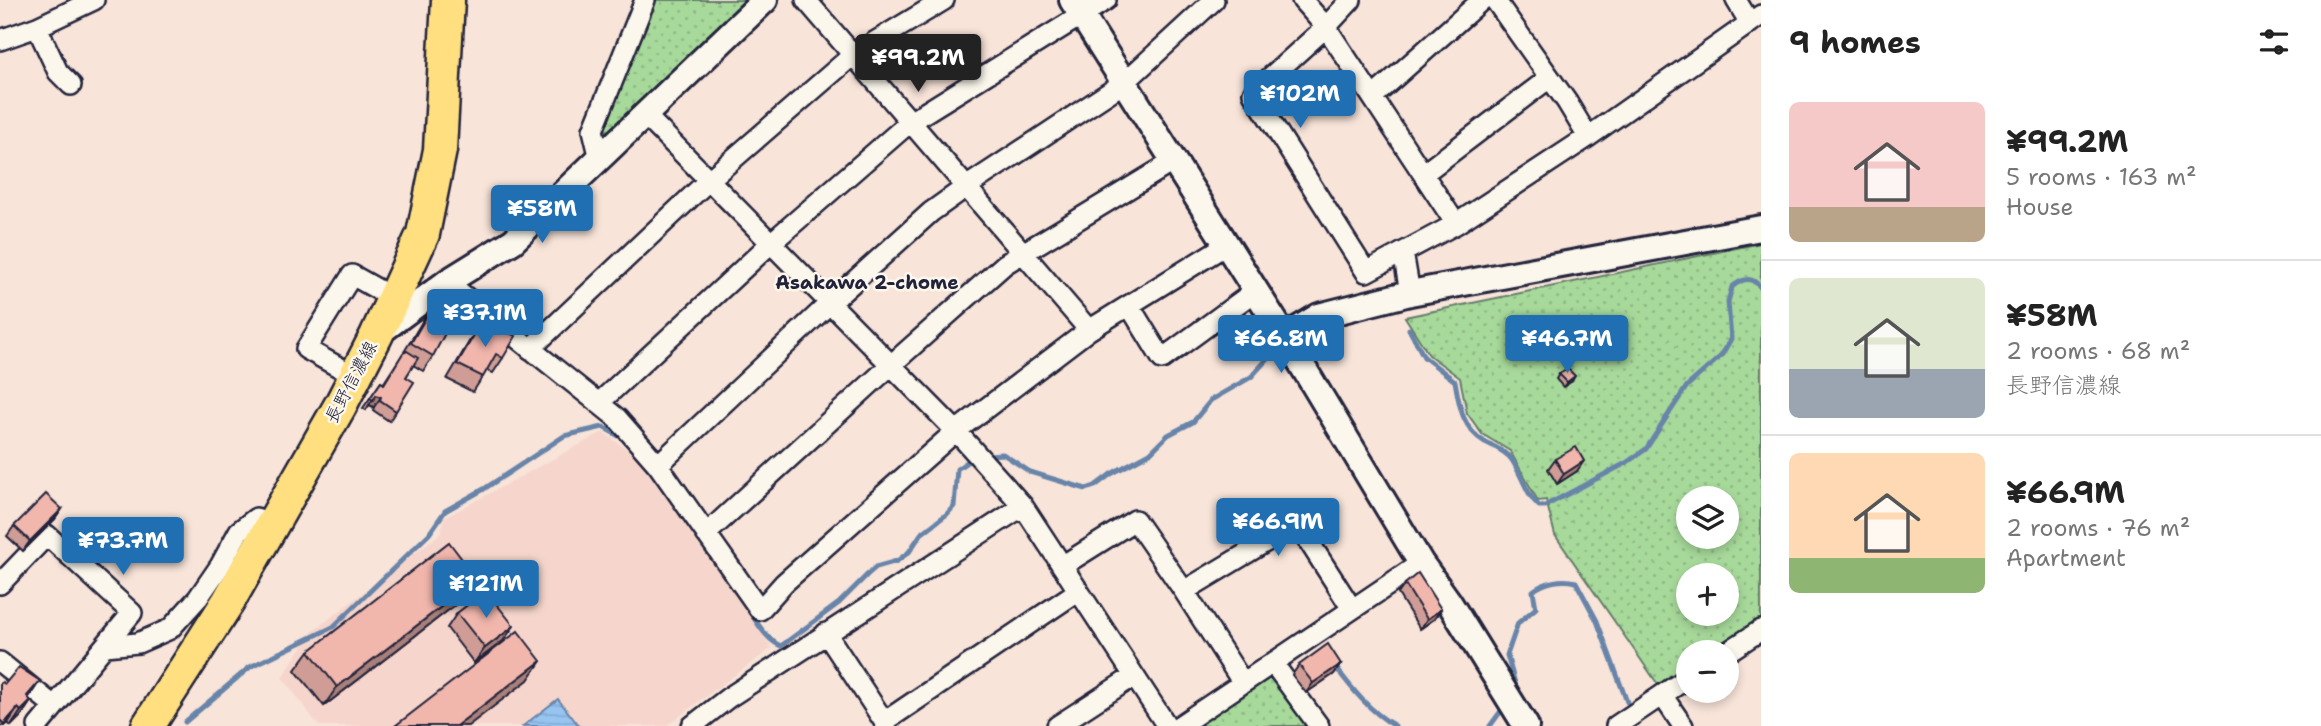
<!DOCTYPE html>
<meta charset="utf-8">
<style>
body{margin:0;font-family:"Shantell Sans","Klee One",sans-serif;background:#f6f6f6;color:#222;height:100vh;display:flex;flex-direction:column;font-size:26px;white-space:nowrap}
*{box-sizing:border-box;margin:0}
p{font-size:23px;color:#767676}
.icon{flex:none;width:38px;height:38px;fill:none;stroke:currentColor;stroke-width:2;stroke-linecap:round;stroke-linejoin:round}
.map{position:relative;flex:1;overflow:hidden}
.side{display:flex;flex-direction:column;background:#fff;width:560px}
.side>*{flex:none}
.fabs{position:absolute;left:1676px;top:486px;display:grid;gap:14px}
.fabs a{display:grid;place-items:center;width:63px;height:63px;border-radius:50%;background:#fff;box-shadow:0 4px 10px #0003;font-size:35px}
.price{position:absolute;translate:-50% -60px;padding:0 16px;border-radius:7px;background:#1f6fb2;color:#fff;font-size:23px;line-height:46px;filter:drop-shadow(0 2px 4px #0008)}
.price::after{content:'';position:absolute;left:50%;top:42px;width:21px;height:16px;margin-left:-10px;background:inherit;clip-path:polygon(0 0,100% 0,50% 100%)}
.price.current{background:#222;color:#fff}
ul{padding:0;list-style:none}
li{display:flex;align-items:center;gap:21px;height:175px;padding:0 28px}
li+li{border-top:2px solid #e0e0e0}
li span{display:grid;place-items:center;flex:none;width:196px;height:140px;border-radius:10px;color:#555}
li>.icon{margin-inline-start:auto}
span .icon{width:84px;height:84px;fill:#fffc;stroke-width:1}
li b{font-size:30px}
h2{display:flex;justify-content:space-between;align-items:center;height:84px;padding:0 28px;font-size:30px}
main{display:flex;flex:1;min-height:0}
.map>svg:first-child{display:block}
.built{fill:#f6d6cc}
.park{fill:url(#park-dots);stroke:#647e6a;stroke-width:2;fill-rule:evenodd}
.water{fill:url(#water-rules);stroke:#6884a9;stroke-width:2}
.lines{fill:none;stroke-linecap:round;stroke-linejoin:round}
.stream{stroke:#6884a9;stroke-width:5}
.minor-casing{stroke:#22223b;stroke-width:24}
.tertiary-casing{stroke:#22223b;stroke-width:30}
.primary-casing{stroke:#22223b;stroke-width:37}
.minor{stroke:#fbf7ec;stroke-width:19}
.tertiary{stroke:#fbf7ec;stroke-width:24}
.primary{stroke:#ffdf80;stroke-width:32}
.wall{fill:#cf9d95;stroke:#22223b;stroke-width:2}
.shaded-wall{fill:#a98079;stroke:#22223b;stroke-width:2}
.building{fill:#f1b7ad;stroke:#22223b;stroke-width:2}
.labels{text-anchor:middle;stroke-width:5;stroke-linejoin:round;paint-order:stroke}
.street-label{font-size:18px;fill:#22223b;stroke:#fbf7ec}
.neighbourhood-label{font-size:19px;font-weight:bold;fill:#22223b;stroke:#fbf7ec}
</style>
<main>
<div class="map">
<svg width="1761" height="726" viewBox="0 0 1761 726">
<defs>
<pattern id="park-dots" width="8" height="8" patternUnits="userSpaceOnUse" patternTransform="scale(1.75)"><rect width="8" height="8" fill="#a7d99a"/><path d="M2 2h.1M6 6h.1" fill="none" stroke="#8fba86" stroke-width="1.8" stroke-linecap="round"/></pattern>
<pattern id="water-rules" width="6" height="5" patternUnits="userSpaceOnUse" patternTransform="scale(1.75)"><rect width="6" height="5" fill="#97c5f2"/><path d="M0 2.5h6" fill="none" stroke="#82a9d0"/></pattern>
</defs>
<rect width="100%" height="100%" fill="#f8e4d9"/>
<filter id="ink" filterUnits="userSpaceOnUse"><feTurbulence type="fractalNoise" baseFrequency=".0143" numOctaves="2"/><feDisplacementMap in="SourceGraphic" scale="14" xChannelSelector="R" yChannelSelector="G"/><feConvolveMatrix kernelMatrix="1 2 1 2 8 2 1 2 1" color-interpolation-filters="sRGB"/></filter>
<g filter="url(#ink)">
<!-- built -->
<path class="built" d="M603 432 648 464 772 648 666 726H319L282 677 312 632 441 533 444 518Z"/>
<!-- park -->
<path class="park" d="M650 0H745L609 131 605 130 601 123Z
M1761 243V620L1710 653H1689V667L1659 686 1555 535 1546 500 1538 501 1510 451 1482 434 1467 413 1460 378 1429 355 1405 317ZM1689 499H1727V537H1689ZM1689 576H1727V614H1689Z
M1270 668 1311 726H1186Z"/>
<!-- water -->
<path class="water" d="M558 699 579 726H523Z"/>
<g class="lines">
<!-- stream -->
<path class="stream" d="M1409 329 1424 357 1455 381C1459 404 1462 429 1485 442 1493 446 1506 451 1512 460 1522 475 1526 494 1539 506H1545L1626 463 1646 449 1687 386 1721 356 1731 339 1728 302 1732 287C1743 278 1752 276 1761 288
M988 455 1003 454 1030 472 1086 489 1095 486 1111 474 1150 453 1168 435 1193 422 1211 400 1251 377 1271 355
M750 612C758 624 767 640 781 646L839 603 869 573 876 567 897 561 909 552 921 534 947 514 954 506 957 469 967 462
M1334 665C1352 689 1369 711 1395 726
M1513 691 1516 687 1507 655 1518 623 1536 608 1533 591C1544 582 1562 578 1576 582L1597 621 1627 702
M185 722 250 667 333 627 429 534 445 511 484 489 564 436 603 427 626 440
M1490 726 1501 711"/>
<defs>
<path id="minor" d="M806 0 1089 330
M1302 0 1326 27 1456 224
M1351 0 1326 27 1253 93 1366 272 1456 224 1588 137 1761 15
M1495 0 1567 102 1588 137
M1736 0 1750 23
M37 27 58 72 71 85
M0 40 37 27 94 0
M1373 97 1482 0
M646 116 956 431 1023 506 1167 726
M600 159 593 130 645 0
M1423 174 1548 79
M1403 252 1410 293
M447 282 617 418 658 465 760 610 784 583 956 431 1089 330 1226 245
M1129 305 1162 359 1255 291
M530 349 709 180 853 55 944 0
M355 376 306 349 352 275 393 298
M600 402 771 243 910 122 1106 0
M658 465 830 303 931 212 966 187 1125 82 1214 0
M706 534 891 365 1005 264 1174 161
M1062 566 1135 520 1184 591 1243 683
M0 584 47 535 132 613 38 726
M1184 591 1297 523 1352 609
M826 633 887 726
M105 646 138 643 170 629 198 598 220 566 239 531 256 518 273 523
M1726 653 1761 630
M0 662 54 706
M1273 663 1319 726
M1662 695 1683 726
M884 722 1078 591
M692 726 728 698 1023 506
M1057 726 1134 676
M1179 726 1421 563
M1616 726 1689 677"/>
<path id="tertiary" d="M1072 0 1285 337 1421 563 1449 602 1526 726
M376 335 447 282 513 241 765 0
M1285 337 1319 316 1410 293 1761 228"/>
<path id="primary" d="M148 726 228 602 340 406 376 336 423 234 440 150 448 0"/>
</defs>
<!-- minor casing -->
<use href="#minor" class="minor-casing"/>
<!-- tertiary casing -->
<use href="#tertiary" class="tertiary-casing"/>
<!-- primary casing -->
<use href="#primary" class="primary-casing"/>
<!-- minor -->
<use href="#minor" class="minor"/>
<!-- tertiary -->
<use href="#tertiary" class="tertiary"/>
<!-- primary -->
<use href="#primary" class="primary"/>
</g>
<!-- wall -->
<path class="wall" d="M436 300 433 356 423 371 413 365 406 377 396 411 389 421 373 410 374 407 369 405 366 410 363 408 381 382 383 384 404 352 426 315Z
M480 325 503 358 493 373 487 370 473 392 447 379 470 340Z
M1559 374 1572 381 1563 387 1556 379Z
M1555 459 1577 471 1557 484 1548 469Z
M62 509 55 519 23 551 7 536 14 526Z
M477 579 464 598 324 706 295 670 309 651Z
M1405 584 1441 609 1434 619 1420 629 1398 594Z
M457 613 503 641 474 663 447 628Z
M1341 664 1334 674 1306 693 1292 675 1299 665Z
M0 684 31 701 21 716 11 726 8 723 5 726H0Z"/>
<!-- shaded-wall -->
<path class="shaded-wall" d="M1575 376 1572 381 1563 387 1567 382Z
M376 395 381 397 374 407 369 405Z
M1584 461 1577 471 1557 484 1564 474Z
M62 509 55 519 23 551 30 541Z
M477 579 464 598 324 706 337 687Z
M1441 609 1434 619 1420 629 1427 619Z
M514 626 503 641 474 663 485 648Z
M541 661 528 680 468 726H456Z
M1341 664 1334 674 1306 693 1313 683Z
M40 681 30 696 16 711 27 696Z
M31 701 21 716 11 726 21 711Z
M18 708 8 723 5 726H2Z"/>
<!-- building -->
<path class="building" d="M436 300 447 302 451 300 460 305 433 356 411 343Z
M480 325 490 330 493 326 516 336 503 358 496 354 483 377 457 364Z
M407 351 418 358 406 377 414 382 396 411 380 400 381 397 376 395 373 400 370 398 381 382 384 384 403 353Z
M1568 369 1575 376 1567 382 1559 374Z
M1576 447 1584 461 1564 474 1555 459Z
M46 494 62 509 30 541 14 526Z
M449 542 477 579 337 687 309 651Z
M1418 573 1441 609 1427 619 1405 584Z
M486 591 514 626 485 648 457 613Z
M518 631 541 661 456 726H395Z
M1328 644 1341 664 1313 683 1299 665Z
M19 667 40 681 27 696 31 701 21 711 18 708 4 724 0 720V684L2 682 5 684Z"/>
</g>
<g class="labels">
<!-- street labels -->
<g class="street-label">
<text transform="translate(351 382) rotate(-62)" y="6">長野信濃線</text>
</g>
<!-- neighbourhood labels -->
<g class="neighbourhood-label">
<text x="867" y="289">Asakawa 2-chome</text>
</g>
</g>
</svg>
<div class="fabs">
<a><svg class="icon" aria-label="layers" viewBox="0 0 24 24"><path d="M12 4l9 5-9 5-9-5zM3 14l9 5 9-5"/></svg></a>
<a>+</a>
<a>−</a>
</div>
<b class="price current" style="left:918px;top:94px">¥99.2M</b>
<b class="price" style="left:1300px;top:130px">¥102M</b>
<b class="price" style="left:542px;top:245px">¥58M</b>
<b class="price" style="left:485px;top:349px">¥37.1M</b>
<b class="price" style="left:1281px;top:375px">¥66.8M</b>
<b class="price" style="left:1567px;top:375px">¥46.7M</b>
<b class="price" style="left:1278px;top:558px">¥66.9M</b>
<b class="price" style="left:123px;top:577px">¥73.7M</b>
<b class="price" style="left:486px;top:620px">¥121M</b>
</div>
<section class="side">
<h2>9 homes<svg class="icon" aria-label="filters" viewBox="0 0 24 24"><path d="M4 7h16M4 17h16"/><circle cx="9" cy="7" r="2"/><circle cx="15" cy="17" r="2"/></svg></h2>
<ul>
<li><span style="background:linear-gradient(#f6c9c9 75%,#b9a48a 0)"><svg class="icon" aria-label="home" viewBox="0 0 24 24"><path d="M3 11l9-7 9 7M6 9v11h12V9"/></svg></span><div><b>¥99.2M</b><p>5 rooms · 163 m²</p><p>House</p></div></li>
<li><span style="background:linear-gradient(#dfe7d0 65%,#9aa5b1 0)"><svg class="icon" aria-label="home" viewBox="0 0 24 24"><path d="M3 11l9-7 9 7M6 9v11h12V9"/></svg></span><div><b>¥58M</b><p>2 rooms · 68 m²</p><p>長野信濃線</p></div></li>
<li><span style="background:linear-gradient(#ffd9b3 75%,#8fb573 0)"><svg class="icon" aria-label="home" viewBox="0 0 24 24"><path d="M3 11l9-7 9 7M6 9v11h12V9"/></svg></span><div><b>¥66.9M</b><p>2 rooms · 76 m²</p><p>Apartment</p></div></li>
</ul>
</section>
</main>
